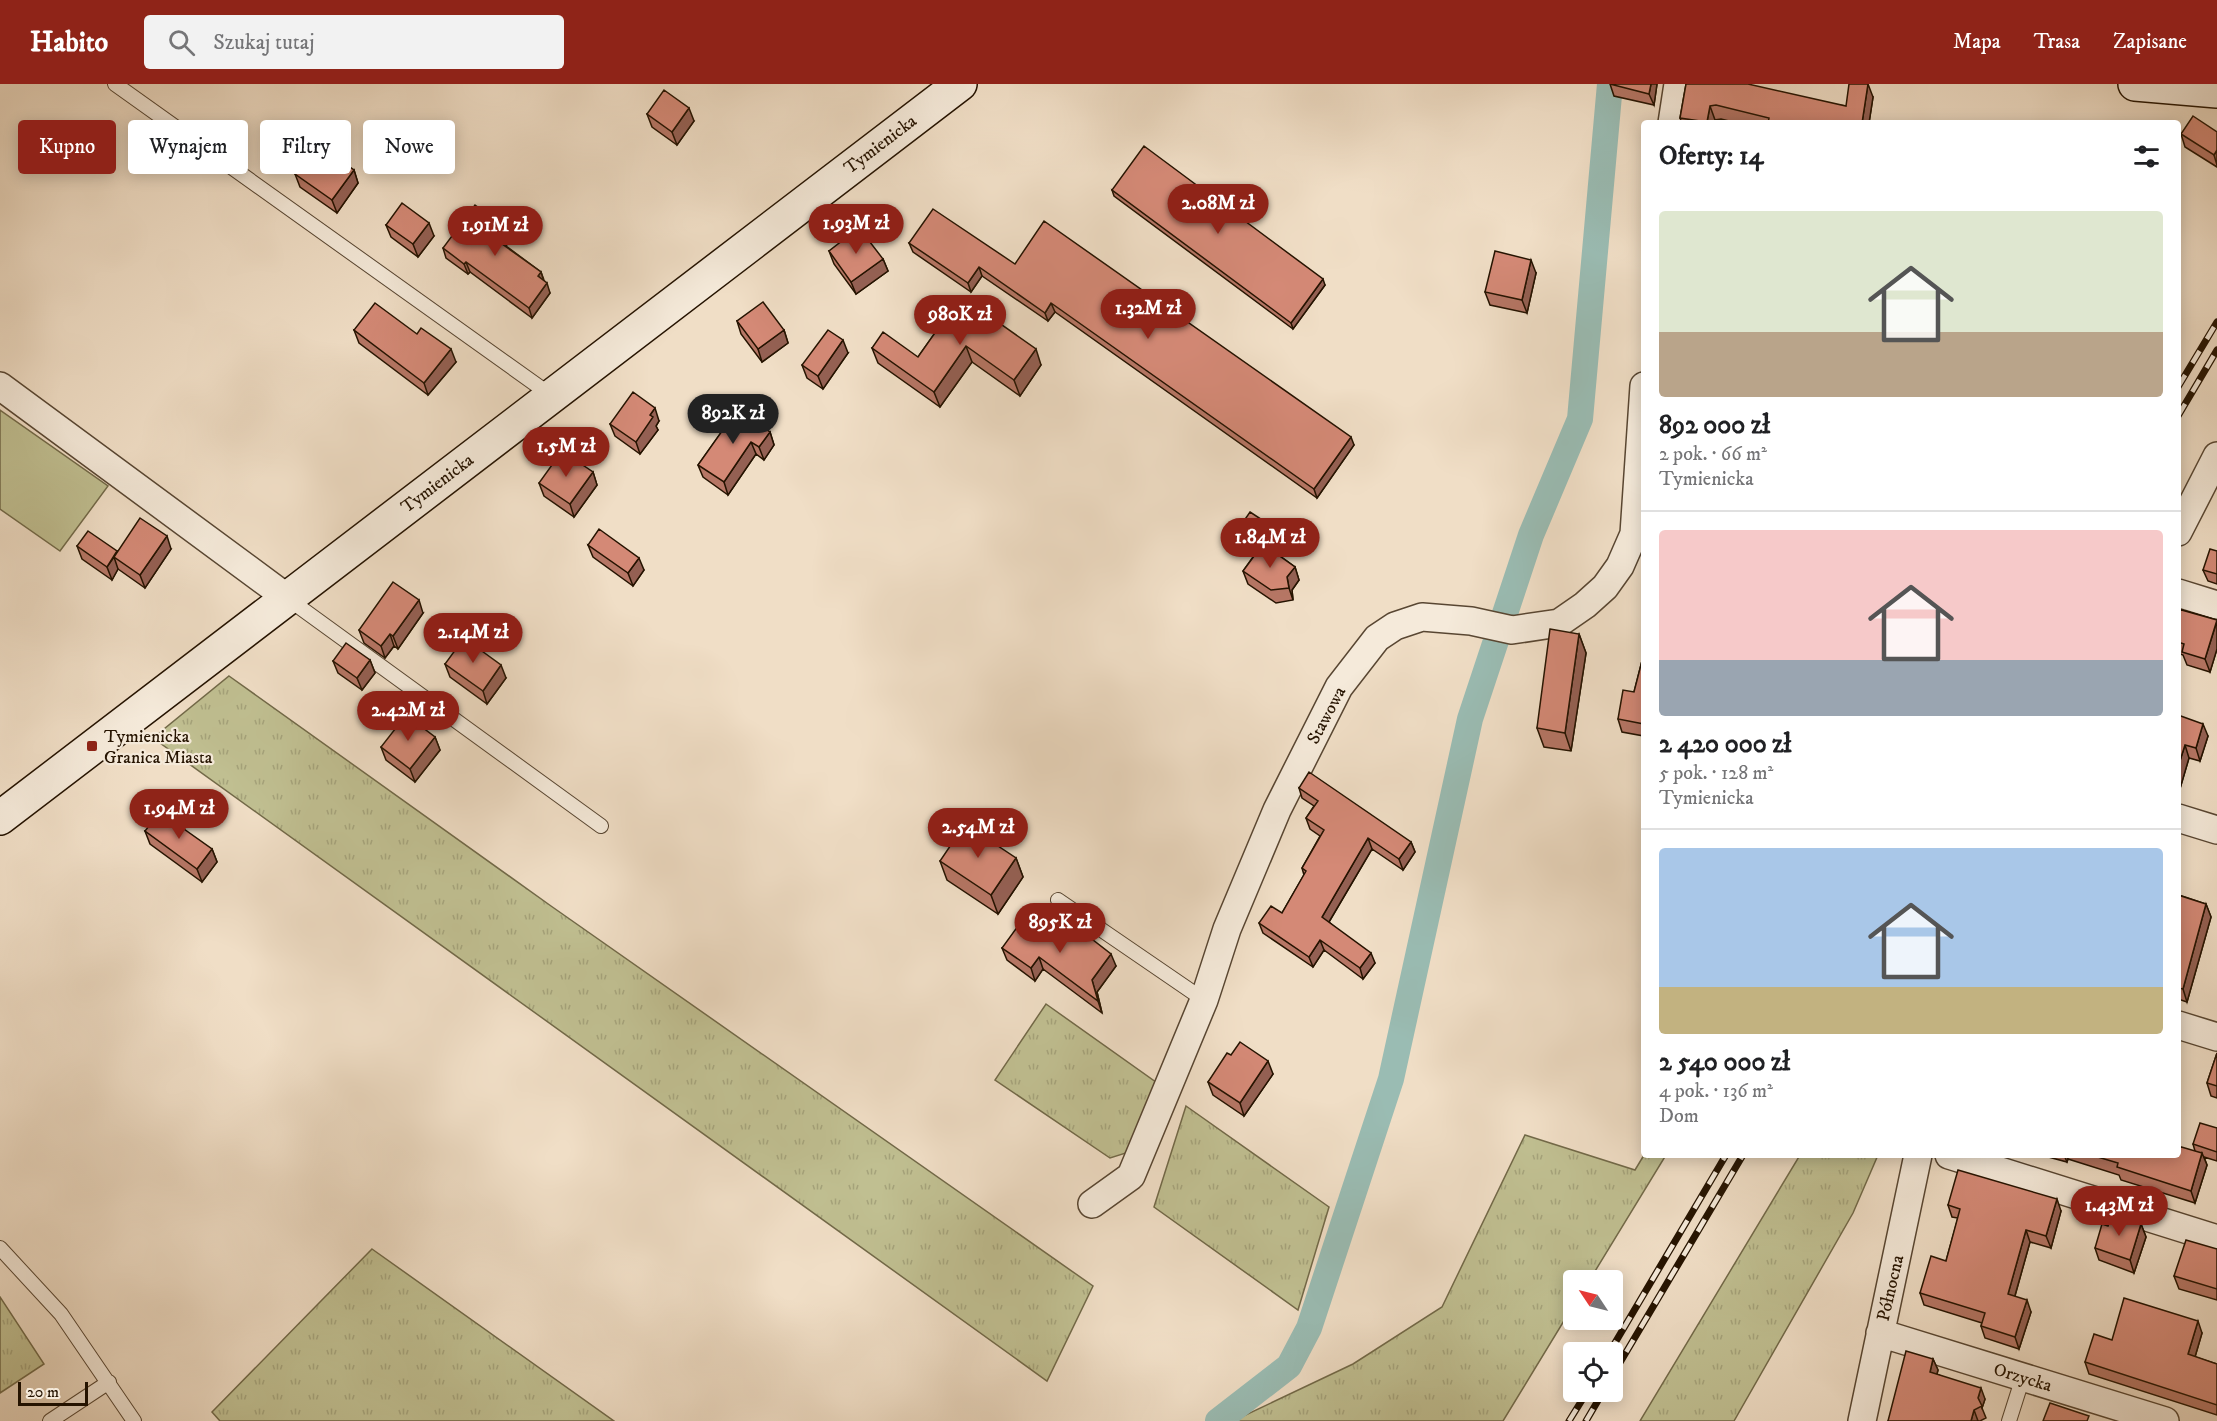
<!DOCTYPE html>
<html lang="pl">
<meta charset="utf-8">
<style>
body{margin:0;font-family:"IM FELL DW Pica",serif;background:#f2f2f2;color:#202124;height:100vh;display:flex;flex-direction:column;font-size:22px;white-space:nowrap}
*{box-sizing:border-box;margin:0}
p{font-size:20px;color:#757577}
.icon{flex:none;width:33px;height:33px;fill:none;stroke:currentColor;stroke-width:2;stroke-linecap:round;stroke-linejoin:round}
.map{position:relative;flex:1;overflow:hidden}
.sheet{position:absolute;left:1641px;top:36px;width:540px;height:1038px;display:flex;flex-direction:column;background:#fff;border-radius:6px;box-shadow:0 3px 15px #0003}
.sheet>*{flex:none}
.guide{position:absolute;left:18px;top:36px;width:570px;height:54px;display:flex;gap:12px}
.needle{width:39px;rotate:305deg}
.fabs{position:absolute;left:1563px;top:1186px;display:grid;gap:12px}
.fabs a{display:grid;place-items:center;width:60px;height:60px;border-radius:6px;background:#fff;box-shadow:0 3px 15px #0003;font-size:30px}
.scale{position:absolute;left:18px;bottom:15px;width:70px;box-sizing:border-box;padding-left:6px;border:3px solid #251300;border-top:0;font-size:16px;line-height:21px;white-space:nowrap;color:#251300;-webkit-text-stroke:4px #f5eada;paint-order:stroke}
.price{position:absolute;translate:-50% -51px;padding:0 14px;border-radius:21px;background:#8f2418;color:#fff;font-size:20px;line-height:39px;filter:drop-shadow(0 2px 3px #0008)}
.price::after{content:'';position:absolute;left:50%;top:36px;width:18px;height:14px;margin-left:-9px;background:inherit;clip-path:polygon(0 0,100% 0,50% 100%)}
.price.selected{background:#222;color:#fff}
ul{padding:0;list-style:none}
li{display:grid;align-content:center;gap:12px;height:318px;padding:0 18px}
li+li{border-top:2px solid #e0e0e0}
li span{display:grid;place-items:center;height:186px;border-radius:6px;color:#555}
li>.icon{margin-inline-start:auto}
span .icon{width:108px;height:108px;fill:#fffc;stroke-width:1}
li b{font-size:26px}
h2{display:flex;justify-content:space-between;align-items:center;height:72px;padding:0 18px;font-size:26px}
.pill{padding:0 21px;border-radius:6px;background:#fff;box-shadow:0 3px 15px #0003;font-size:21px;line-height:54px}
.pill.selected{background:#8f2418;color:#fff}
header{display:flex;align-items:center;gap:36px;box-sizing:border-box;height:84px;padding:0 30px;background:#8f2418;color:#fff}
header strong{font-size:28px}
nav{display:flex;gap:33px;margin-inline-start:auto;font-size:21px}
.search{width:420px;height:54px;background:#f2f2f2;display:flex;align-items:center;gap:15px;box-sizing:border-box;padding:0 21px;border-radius:6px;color:#757577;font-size:22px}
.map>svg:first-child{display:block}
.grass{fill:url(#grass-tufts);stroke:#726948;stroke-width:1.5}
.green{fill:#c0bf91;stroke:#726948;stroke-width:1.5}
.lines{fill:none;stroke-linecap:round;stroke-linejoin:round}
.canal{stroke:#9abcb3;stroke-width:26}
.lane-casing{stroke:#584632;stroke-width:16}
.street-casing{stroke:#584632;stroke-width:30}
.secondary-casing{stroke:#251300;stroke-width:36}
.lane{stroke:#f5eada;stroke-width:14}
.street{stroke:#f5eada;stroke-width:27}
.secondary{stroke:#f5eada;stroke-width:33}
.rail-casing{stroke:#251300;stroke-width:7}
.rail{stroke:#f5eada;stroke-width:4.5;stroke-dasharray:14;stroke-linecap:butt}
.wall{fill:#b67665;stroke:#251300;stroke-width:1.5}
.shaded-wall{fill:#946053;stroke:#251300;stroke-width:1.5}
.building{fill:#d48976;stroke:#251300;stroke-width:1.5}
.poi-dot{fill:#8f2418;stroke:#f5eada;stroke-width:2}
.labels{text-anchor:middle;stroke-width:4.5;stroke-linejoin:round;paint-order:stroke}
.street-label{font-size:18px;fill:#251300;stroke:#f5eada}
.poi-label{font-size:18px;fill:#251300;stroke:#f5eada;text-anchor:start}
</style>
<header>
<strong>Habito</strong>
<div class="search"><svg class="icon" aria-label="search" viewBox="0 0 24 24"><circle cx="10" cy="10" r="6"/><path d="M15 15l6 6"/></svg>Szukaj tutaj</div>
<nav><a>Mapa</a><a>Trasa</a><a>Zapisane</a></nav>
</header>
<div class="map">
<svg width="2217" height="1337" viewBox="0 0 2217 1337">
<defs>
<pattern id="grass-tufts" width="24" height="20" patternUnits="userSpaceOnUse" patternTransform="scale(1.5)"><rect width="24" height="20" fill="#c0bf91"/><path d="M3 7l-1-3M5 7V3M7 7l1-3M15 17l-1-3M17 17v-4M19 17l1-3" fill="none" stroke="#a5a37b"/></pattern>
</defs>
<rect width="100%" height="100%" fill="#f0dec6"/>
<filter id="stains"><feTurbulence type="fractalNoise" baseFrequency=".00333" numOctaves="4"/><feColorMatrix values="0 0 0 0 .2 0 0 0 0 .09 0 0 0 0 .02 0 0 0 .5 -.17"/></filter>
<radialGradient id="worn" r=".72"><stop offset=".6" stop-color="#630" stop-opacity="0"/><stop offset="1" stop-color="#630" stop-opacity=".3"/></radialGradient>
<!-- grass -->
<path class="grass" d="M229 592 551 822 1093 1202 1047 1297 153 654Z
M1046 920 1160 1001 1126 1069 1110 1074 995 996Z
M1186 1022 1329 1123 1298 1226 1154 1123Z
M1525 1051 1635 1086 1644 1071H1666L1589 1197H1574L1573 1222 1503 1337H1233L1353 1280 1442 1223Z
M1800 1071H1878L1853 1129 1734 1337H1640Z
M372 1165 614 1337H220L212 1328Z
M0 1213 44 1280 0 1309Z"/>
<!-- green -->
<path class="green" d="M0 326 108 402 60 467 0 425Z"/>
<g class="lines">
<!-- canal -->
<path class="canal" d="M1218 1337 1289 1282 1309 1244 1391 995 1470 635 1531 451 1580 335 1610 0"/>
<defs>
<path id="lane" d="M115 0 552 312
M287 514 601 742
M1058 816 1204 916
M0 1164 61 1230 134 1337
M50 1337 109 1298
M2009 1337 2023 1293"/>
<path id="street" d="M1672 39 1678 0
M0 302 286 513
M2178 448 2217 372
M2178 509 2217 521
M2178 734 2217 746
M2178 941 2217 953
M1949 1071 2217 1155
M1092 1120 1131 1092 1204 916 1227 845 1277 726 1339 603 1377 554 1395 542 1422 533 1471 537 1512 546 1559 539 1585 521 1605 503 1620 482 1634 450 1644 302
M1880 1249 2165 1337
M1862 1337 1918 1071"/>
<path id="secondary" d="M2135 0 2217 7
M0 734 960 0"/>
</defs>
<!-- lane casing -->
<use href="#lane" class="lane-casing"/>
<!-- street casing -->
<use href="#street" class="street-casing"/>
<!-- secondary casing -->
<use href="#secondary" class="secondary-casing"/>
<!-- lane -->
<use href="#lane" class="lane"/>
<!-- street -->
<use href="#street" class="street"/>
<!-- secondary -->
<use href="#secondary" class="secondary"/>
<defs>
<path id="rail" d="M2178 303 2217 238
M2178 332 2217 266
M1609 1269 1726 1071
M1612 1292 1743 1071
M1569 1337 1587 1308
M1586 1337 1603 1308"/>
</defs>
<!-- rail casing -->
<use href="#rail" class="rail-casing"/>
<!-- rail -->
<use href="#rail" class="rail"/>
</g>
<!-- wall -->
<path class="wall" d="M1610 0H1657L1654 21 1614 12Z
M1686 0 1846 22 1873 13 1869 39H1737L1721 35 1715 36V39H1682L1680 34Z
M647 30 694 37 677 61 652 43Z
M2217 48V83L2185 63 2181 50Z
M354 86 358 99 337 129 300 103 295 90Z
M1112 106 1325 201 1293 245 1114 112Z
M386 141 434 152 418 173 391 153Z
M508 145 511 155 506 162 541 188 544 196 550 209 532 234 470 188 468 190 446 174 443 164Z
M909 159 1015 180 1354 361 1317 414 1055 228 1048 237 982 192 971 208 913 168Z
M829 167 883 175 888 187 856 210 834 180Z
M1536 189 1527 229 1490 221 1485 208Z
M961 212 1041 281 1020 312 972 278 940 323 878 279 872 264 918 273Z
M737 237 784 246 788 259 762 278 741 250Z
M354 246 456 278 428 311 359 259Z
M848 269 823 305 807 294 802 281Z
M659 337 656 342 658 346 640 370 615 352 610 340Z
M725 338 770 348 774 361 764 376 756 370 728 411 703 393 698 381 726 342Z
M593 388 597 401 574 433 544 412 539 399Z
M1239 444 1275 450 1266 462 1295 483 1299 496 1292 506 1293 516 1276 519 1248 500 1243 487 1260 463 1242 450Z
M588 461 644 486 633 502 593 473Z
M77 462 117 467 171 465 145 504 118 485 112 496 82 475Z
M2217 467V500L2208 497 2203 486Z
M2178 525 2217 536V565L2210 588 2187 581 2183 571 2178 569Z
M423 529 398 565 394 562 385 574 364 559 359 546Z
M1579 550 1586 569 1571 667 1544 663 1537 644Z
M1644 569V652L1622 648 1618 635 1634 608Z
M370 576 375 589 362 606 338 589 333 577Z
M445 580 506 594 487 620 450 593Z
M2178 631 2208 652 2200 677 2189 674 2179 708 2178 707Z
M435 653 440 666 415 698 386 676 381 663Z
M1299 704 1411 758 1415 768 1403 786 1372 765 1329 838 1375 879 1363 895 1324 866 1313 883 1263 849 1259 839 1282 829 1304 791 1302 784 1320 752 1310 745 1306 734 1314 722 1302 714Z
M145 747 212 765 217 778 202 798 150 760Z
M1016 774 1023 793 998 830 947 796 940 777Z
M2178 809 2179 811 2206 820 2211 833 2187 918 2178 915Z
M1061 861 1116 882 1097 908 1102 929 1043 885 1035 897 1007 876 1002 864Z
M2217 969V1014L2211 1012 2207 999Z
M1231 971 1273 990 1244 1032 1213 1011 1208 998Z
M2217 1044V1077L2204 1073 2207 1081 2195 1119 2121 1096 2119 1091 2068 1075 2067 1078 2041 1071H2178L2195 1067 2193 1060Z
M1948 1121 2061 1127 2051 1164 2030 1158 2015 1212 2031 1228 2019 1265 1985 1254 1981 1242 1982 1239 1924 1221 1920 1209 1946 1177 1958 1134 1952 1133Z
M2141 1140 2146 1153 2134 1189 2099 1176 2095 1164 2108 1142Z
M2217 1165V1216L2179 1205 2174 1192Z
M2202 1249 2195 1273 2217 1280V1331L2089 1290 2085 1278 2112 1256Z
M1933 1275 1938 1286 1937 1290 1985 1315 1982 1324 1986 1334 1980 1337H1888Z"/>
<!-- shaded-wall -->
<path class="shaded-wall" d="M1651 0H1657L1654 21 1649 10Z
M1868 0 1873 13 1869 39H1862Z
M1710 22 1715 36V39L1707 38Z
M689 24 694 37 677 61 672 48Z
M2217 66V81L2214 71Z
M354 86 358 99 337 129 332 116Z
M429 139 434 152 418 173 413 160Z
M508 145 511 155 502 167 498 157Z
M883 175 888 187 856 210 851 198Z
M1531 176 1536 189 1527 229 1522 216Z
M466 178 470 188 468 190 464 180Z
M979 183 982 192 971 208 968 199Z
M541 188 544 198 538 192Z
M1323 195 1325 201 1293 245 1291 239Z
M547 199 550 209 532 234 529 224Z
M1051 219 1055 228 1048 237 1045 229Z
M784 246 788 259 762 278 758 265Z
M843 256 848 269 823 305 818 292Z
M966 262 972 278 940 323 934 308Z
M451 265 456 278 428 311 424 299Z
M1036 265 1041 281 1020 312 1014 296Z
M655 324 659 337 656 342 658 346 640 370 636 358 650 331Z
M770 348 774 361 764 376 759 363Z
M1351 353 1354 361 1317 414 1314 405Z
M751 358 756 370 728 411 724 398Z
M593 388 597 401 574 433 570 420Z
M1273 443 1275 450 1264 466 1262 459Z
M167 452 171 465 145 504 140 491Z
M114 473 118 485 112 496 107 483Z
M639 474 644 486 633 502 628 489Z
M1295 483 1299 496 1292 506 1293 516 1289 504 1287 493Z
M419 516 423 529 398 565 393 552Z
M2217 537V565L2210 588 2205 575Z
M390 550 394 562 385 574 381 562Z
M1579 550 1586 569 1571 667 1565 649Z
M370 576 375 589 362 606 357 594Z
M501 581 506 594 487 620 483 607Z
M2203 640 2208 652 2200 677 2196 664Z
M435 653 440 666 415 698 410 685Z
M2185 661 2189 674 2179 708 2178 705V683Z
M1368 754 1372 765 1326 843 1322 833Z
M1411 758 1415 768 1403 786 1399 775Z
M212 765 217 778 202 798 197 785Z
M1016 774 1023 793 998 830 991 811Z
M2206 820 2211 833 2187 918 2183 905Z
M1320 856 1324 866 1313 883 1309 873Z
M1371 869 1375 879 1363 895 1360 884Z
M1111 870 1116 882 1097 908 1102 929 1098 917 1092 896Z
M1039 873 1043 885 1035 897 1031 884Z
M1268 977 1273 990 1244 1032 1240 1019Z
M2202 1069 2207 1081 2195 1119 2191 1107Z
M2064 1071H2066L2068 1075 2067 1078Z
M2057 1115 2061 1127 2051 1164 2046 1152Z
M2141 1140 2146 1153 2134 1189 2130 1176Z
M2026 1146 2030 1158 2012 1222 2008 1210Z
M2027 1216 2031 1228 2019 1265 2015 1253Z
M2198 1237 2202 1249 2192 1283 2188 1270Z
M1933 1275 1938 1286 1934 1300 1930 1288Z
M1981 1304 1985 1315 1982 1324 1978 1314Z
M1974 1326 1978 1337H1971Z"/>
<!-- building -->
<path class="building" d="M1610 0H1651L1649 10Z
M1686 0H1748L1846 22 1849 0H1868L1862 39H1768L1769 34 1716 21 1710 22 1707 38 1680 34Z
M664 6 689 24 672 48 647 30Z
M2193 32 2217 48V66L2214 71 2181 50Z
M317 60 354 86 332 116 295 90Z
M1144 62 1323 195 1291 239 1112 106Z
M402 119 429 139 413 160 386 141Z
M475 121 508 145 498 157 541 188 538 192 547 199 529 224 466 178 464 180 443 164Z
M933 125 1015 180 1044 137 1351 353 1314 405 1051 219 1045 229 979 183 968 199 909 159Z
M856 146 860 151 863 149 883 175 851 198 829 167Z
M1495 167 1531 176 1522 216 1485 208Z
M961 212 1036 265 1014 296 966 262 934 308 872 264 883 248 918 273Z
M763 218 784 246 758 265 737 237Z
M375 219 417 250 421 244 451 265 424 299 354 246Z
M828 246 843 256 818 292 802 281Z
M633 308 655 324 650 331 653 333 636 358 610 340Z
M735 324 770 348 759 363 751 358 724 398 698 381 727 340 725 338Z
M562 367 593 388 570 420 539 399Z
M1250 428 1273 443 1262 459 1239 444Z
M140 434 167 452 140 491 114 473Z
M599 445 639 474 628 489 588 461Z
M88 447 117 467 107 483 77 462Z
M1263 460 1295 483 1287 493 1289 504 1271 506 1243 487Z
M2210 465 2217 467V490L2203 486Z
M393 498 419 516 393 552 390 550 381 562 359 546Z
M2178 525 2217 536 2205 575 2182 568 2184 560 2178 558Z
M1550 545 1579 550 1565 649 1537 644Z
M464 554 501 581 483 607 445 580Z
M346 559 370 576 357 594 333 577Z
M1644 569V640L1618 635 1623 606 1634 608Z
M406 631 435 653 410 685 381 663Z
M2178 631 2203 640 2196 664 2185 661 2178 683Z
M1309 688 1411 758 1399 775 1368 754 1322 833 1371 869 1360 884 1320 856 1309 873 1259 839 1271 822 1282 829 1306 787 1302 784 1324 746 1306 734 1318 717 1299 704Z
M160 728 212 765 197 785 145 747Z
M965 740 1016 774 991 811 940 777Z
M2178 811 2206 820 2183 905 2178 904Z
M1023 835 1061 861 1075 842 1111 870 1092 896 1098 917 1039 873 1031 884 1002 864Z
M1240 958 1268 977 1240 1019 1208 998 1227 969 1231 971Z
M2217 969V1002L2207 999Z
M2200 1039 2217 1044V1068L2193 1060Z
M2178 1062 2202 1069 2191 1107 2117 1083 2118 1079 2091 1071H2178Z
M1958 1086 2057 1115 2046 1152 2026 1146 2008 1210 2027 1216 2015 1253 1981 1242 1985 1229 1920 1209 1931 1172 1946 1177 1960 1125 1948 1121Z
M2111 1132 2141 1140 2130 1176 2095 1164 2102 1140 2108 1142Z
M2186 1156 2217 1165V1205L2174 1192Z
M2124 1214 2198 1237 2188 1270 2217 1280V1321L2085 1278 2094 1250 2112 1256Z
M1906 1267 1933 1275 1930 1288 1981 1304 1978 1314 1982 1322 1974 1326 1971 1337H1888Z
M2050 1319 2089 1332 2087 1337H2043Z"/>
<!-- markers -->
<rect class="poi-dot" x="86" y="656" width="12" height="12" rx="3"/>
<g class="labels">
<!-- street labels -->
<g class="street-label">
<text transform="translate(880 60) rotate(-37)" y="6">Tymienicka</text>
<text transform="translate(437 399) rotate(-37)" y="6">Tymienicka</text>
<text transform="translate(1326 631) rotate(-62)" y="6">Stawowa</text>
<text transform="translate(1890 1204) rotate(-77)" y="6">Północna</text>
<text transform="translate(2023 1293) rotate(17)" y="6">Orzycka</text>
</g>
<!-- poi labels -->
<g class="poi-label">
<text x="104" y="658">Tymienicka<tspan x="104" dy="21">Granica Miasta</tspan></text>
</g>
</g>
<rect width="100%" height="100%" filter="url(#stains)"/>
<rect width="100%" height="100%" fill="url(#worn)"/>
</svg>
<div class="fabs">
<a><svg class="needle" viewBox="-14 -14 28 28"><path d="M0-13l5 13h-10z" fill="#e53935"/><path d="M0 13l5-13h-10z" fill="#757577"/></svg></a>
<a><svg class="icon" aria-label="locate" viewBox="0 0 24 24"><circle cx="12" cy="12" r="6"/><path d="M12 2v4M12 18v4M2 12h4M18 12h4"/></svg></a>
</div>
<div class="scale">20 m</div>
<b class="price" style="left:1218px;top:151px">2.08M zł</b>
<b class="price" style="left:856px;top:171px">1.93M zł</b>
<b class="price" style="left:495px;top:173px">1.91M zł</b>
<b class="price" style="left:1148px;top:256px">1.32M zł</b>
<b class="price" style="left:960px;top:262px">980K zł</b>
<b class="price selected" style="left:733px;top:361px">892K zł</b>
<b class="price" style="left:566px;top:394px">1.5M zł</b>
<b class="price" style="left:1270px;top:485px">1.84M zł</b>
<b class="price" style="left:473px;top:580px">2.14M zł</b>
<b class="price" style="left:408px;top:658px">2.42M zł</b>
<b class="price" style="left:179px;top:756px">1.94M zł</b>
<b class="price" style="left:978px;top:775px">2.54M zł</b>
<b class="price" style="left:1060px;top:870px">895K zł</b>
<b class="price" style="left:2119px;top:1153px">1.43M zł</b>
<div class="guide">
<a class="pill selected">Kupno</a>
<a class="pill">Wynajem</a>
<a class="pill">Filtry</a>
<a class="pill">Nowe</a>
</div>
<section class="sheet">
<h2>Oferty: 14<svg class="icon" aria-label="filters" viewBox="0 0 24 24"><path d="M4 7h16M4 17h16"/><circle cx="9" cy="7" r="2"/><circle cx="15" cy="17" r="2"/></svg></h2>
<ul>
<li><span style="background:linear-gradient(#dfe7d0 65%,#b9a48a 0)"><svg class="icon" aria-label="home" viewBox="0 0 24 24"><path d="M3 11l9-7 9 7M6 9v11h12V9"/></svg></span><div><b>892 000 zł</b><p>2 pok. · 66 m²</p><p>Tymienicka</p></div></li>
<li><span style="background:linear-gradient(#f6c9c9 70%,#9aa5b1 0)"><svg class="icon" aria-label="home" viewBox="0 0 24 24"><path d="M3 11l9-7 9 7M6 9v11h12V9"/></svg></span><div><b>2 420 000 zł</b><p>5 pok. · 128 m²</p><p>Tymienicka</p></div></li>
<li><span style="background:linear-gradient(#a9c7e8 75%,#c2b280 0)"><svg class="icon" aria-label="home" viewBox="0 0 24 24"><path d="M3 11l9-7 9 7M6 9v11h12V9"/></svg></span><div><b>2 540 000 zł</b><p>4 pok. · 136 m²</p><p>Dom</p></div></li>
</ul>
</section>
</div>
